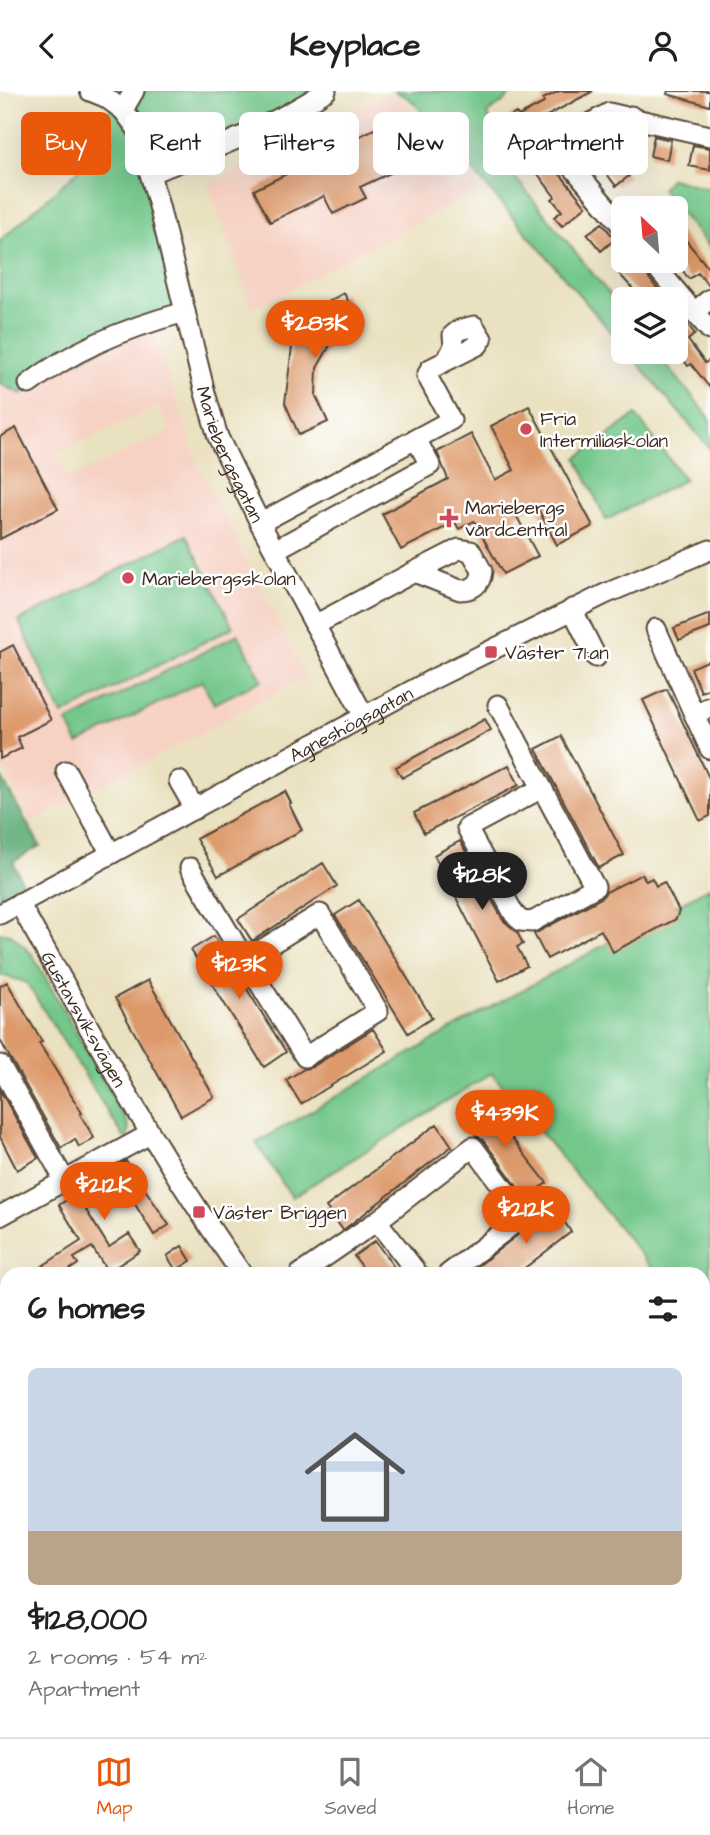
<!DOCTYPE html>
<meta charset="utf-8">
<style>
body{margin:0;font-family:"Architects Daughter",sans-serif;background:#f2f2f2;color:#202124;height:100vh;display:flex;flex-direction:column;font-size:26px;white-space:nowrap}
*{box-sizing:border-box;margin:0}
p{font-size:23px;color:#757577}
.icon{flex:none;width:38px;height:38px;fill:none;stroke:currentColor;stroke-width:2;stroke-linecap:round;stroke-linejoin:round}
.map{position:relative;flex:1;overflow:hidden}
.drawer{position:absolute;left:0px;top:1176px;width:710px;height:471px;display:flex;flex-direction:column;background:#fff;border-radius:21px 21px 0 0;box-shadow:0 7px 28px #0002}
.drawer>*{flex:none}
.top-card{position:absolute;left:21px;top:21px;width:668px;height:63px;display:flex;gap:14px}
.needle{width:46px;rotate:334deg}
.controls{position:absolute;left:611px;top:105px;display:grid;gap:14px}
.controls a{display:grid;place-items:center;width:77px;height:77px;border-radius:10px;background:#fff;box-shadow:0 7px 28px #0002;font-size:35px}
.price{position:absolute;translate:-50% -60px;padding:0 16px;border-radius:24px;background:#ea580c;color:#fff;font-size:23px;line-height:46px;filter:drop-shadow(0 2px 4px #0008)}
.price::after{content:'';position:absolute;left:50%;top:42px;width:21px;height:16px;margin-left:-10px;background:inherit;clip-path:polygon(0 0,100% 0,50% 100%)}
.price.selected{background:#222;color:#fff}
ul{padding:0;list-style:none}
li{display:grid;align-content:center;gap:14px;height:371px;padding:0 28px}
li+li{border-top:2px solid #e0e0e0}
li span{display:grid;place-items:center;height:217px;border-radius:10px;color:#555}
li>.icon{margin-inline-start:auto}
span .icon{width:126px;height:126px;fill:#fffc;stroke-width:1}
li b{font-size:30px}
h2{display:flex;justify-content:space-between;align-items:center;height:84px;padding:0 28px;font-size:30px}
.pill{padding:0 24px;border-radius:10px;background:#fff;box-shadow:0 7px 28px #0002;font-size:24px;line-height:63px}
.pill.selected{background:#ea580c;color:#fff}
header{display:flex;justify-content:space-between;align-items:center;height:91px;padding:0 28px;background:#fff;font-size:32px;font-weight:700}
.menu{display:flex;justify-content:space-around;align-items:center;height:98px;border-top:2px solid #e0e0e0;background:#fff;font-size:19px;color:#757577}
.menu a{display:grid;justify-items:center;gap:4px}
.menu .selected{color:#ea580c}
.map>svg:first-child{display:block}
.built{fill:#f6d2c4;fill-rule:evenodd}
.green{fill:#73c78b;stroke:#577854;stroke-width:2}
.forest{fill:#5eac77;stroke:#4c6b4a;stroke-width:2}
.building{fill:#dd996a}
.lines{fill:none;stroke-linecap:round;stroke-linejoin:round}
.minor-casing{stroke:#554536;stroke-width:23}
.minor{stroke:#fff;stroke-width:19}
.poi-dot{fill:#d1495b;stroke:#fff;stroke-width:2.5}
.labels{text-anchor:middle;stroke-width:5;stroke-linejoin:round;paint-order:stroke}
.poi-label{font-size:19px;fill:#3b2a1e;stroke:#fff;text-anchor:start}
.street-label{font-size:19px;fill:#3b2a1e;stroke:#fff}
</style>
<header><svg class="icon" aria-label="back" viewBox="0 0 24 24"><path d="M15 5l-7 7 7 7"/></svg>Keyplace<svg class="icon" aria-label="person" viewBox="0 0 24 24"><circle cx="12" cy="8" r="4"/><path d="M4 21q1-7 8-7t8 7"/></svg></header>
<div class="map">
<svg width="710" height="1646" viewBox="0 0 710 1646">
<rect width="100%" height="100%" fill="#fff"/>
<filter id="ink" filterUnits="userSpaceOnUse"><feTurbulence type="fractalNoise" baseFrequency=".0143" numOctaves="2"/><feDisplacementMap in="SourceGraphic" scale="14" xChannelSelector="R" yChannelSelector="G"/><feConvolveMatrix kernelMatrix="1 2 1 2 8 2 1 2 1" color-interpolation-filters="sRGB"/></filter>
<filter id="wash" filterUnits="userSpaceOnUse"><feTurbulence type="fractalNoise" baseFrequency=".00686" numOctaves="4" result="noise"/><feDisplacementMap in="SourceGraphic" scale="28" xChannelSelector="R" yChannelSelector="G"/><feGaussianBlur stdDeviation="1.57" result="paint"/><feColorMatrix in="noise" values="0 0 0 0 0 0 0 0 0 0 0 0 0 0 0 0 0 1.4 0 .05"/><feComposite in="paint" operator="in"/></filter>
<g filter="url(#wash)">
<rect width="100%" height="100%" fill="#eae1c0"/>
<!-- built -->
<path class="built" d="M386 3 403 9 481 98 252 218 208 94Z
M122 148 199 376 306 586 31 732 0 670V238ZM158 315 170 340 68 388 56 363Z"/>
<!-- green -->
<path class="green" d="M114 0H315L300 11 150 78 186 217 29 293 22 303 0 293V150L113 48 105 36Z
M394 0H512L505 10 487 22 511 69 505 74 623 220V255L430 29 410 8Z
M671 87 710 98V157L661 98Z
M628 261H656L710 327V358Z
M636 324 685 389 606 429 577 367Z
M186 444 233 536 62 624 19 530Z
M238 543 262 589 214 613 202 590 78 653 67 631Z
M710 796V1247L704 1239V1183H657L492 982 292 1106 256 1052 466 930Z
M0 842 11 843 32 863 127 1031 129 1037 128 1046 125 1048 26 891 0 884Z
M710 1374V1450L704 1456V1380Z"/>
<!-- forest -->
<path class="forest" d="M0 684 40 755 13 771 25 798 0 811Z"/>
<g id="blocks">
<!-- building -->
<path class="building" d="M559 0H593L512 44 503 30 516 22 519 25 544 12 543 8Z
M668 0H710V15L667 3Z
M376 37 397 79 360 96 366 107 333 123 324 105 270 131 254 99 321 66 318 59 332 52 335 57Z
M654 45 671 49 667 69 650 65Z
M693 54 710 57V79L689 75Z
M611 62 629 85 616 95 600 74 592 80 589 77Z
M552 73 586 115 562 135 554 126 562 120 552 108 555 106 538 83Z
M602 132 615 148 601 160 587 143Z
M676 137 710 179V196L698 182 689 188 676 171Z
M625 170H636L665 208H642L615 178Z
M344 202 360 234 333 249 317 277 316 305 328 331 299 344 285 312 292 256 310 221Z
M676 219 695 243 688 249 705 272 710 269V297L691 273 688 275 680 264 683 262 676 252Z
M529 315 593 435 557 454 536 414 516 424 538 465 503 483 474 430 459 438 455 431 401 459 382 423 448 388 437 361 471 343 495 389 514 379 491 335Z
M16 337 58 418 0 448V346Z
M710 523V537L679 549 674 537Z
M13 554 51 629 17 646 22 657 0 668V561Z
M710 569V597L701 601 691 577Z
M667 598 710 689V725L700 730 643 609Z
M485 628 491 639 402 687 396 676Z
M561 645 624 764 599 777 536 658Z
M509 674 519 694 424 742 414 722Z
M285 700 291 712 289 713 302 739 218 785 196 748Z
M460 750 503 829 517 841 523 853 517 856 527 875 499 890 434 764Z
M323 772 337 795 252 850 238 828Z
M642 783 646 790 652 787 656 795 664 791 679 820 676 828 613 861 601 839 547 868 534 843 601 807 606 801Z
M359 809 432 927 408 942 335 824Z
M214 845 286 961 264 976 191 859Z
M148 889 214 1006 181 1025 115 907Z
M7 891 42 951 39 952 82 1022 80 1023 94 1047 79 1056 75 1048 61 1057 0 949V895Z
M373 938 387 960 301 1013 286 989 304 978 312 976Z
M0 999 38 1067 17 1079 0 1046Z
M484 1012 547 1092 525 1106 483 1049 476 1044 464 1028Z
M437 1033 452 1055 343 1139 326 1116Z
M126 1070 169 1134 154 1144 123 1094 86 1119 109 1156 129 1143 140 1160 108 1181 92 1156 74 1167 78 1173 63 1183H30L81 1150 59 1114Z
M554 1115 571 1141 517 1183H468Z
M375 1150 399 1183H368L354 1165Z
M182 1155 191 1170 176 1179 167 1165Z"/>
</g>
</g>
<g filter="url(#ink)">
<use href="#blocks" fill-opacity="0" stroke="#554536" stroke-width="2"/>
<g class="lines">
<defs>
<g id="minor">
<path id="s1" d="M90 0 105 6 123 19 138 39 159 115 205 302 218 346 260 432 364 625"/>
<path d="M123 19 134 0"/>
<path d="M631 25 611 47 571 74 553 53 609 22 710 45"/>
<path d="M571 74 623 136"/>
<path d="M150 82C211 60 271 36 326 0"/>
<path d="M651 170 694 221"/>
<path d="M710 208 694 221 710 239"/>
<path d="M29 293C75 257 129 236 185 221"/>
<path d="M260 432 451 329 427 285 430 278 478 254 482 248 474 235 459 239 453 244 454 255 447 269"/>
<path d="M275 459 430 374 416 348"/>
<path d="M572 518 596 566"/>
<path d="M315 534 414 481 460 499C472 499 481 494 482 480L471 460 459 458 414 481"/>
<path d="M656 538 694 623"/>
<path d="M498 614 542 697"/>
<path d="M710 616 694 623 710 658"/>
<path d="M66 680 111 763"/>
<path d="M179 690 195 718"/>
<path d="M542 697 595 796 532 831 521 830 514 823 467 737Z"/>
<path d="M190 777 245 869"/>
<path id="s2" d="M19 812C90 938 158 1065 242 1183"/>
<path id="s3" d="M0 823 433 588 605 503 710 459"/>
<path d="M320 823 378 920 305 966 245 869Z"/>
<path d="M0 974 65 1090"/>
<path d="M0 1125 150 1043"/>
<path d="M300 1183 377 1130"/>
<path d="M418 1183 377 1130 473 1056 524 1125 448 1183"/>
<path d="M658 1640 665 1646"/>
<path d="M387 1646 393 1640"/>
<path d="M578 1646 584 1640"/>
</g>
</defs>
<!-- minor casing -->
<use href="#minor" class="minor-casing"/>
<!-- minor -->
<use href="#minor" class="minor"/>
</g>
</g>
<!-- markers -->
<g class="poi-dot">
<circle cx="526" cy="338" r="7"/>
<path d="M445.5 416.5h7v7h7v7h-7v7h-7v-7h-7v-7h7z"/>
<circle cx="128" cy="487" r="7"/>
<rect x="484" y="554" width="14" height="14" rx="3.5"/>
<rect x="192" y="1114" width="14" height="14" rx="3.5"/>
</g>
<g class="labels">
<!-- poi labels -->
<g class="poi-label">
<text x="540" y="334">Fria<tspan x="540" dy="22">Intermiliaskolan</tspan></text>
<text x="465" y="423">Mariebergs<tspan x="465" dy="22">vårdcentral</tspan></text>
<text x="142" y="494">Mariebergsskolan</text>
<text x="505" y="568">Väster 71:an</text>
<text x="213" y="1128">Väster Briggen</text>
</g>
<!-- street labels -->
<g class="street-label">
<text dy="7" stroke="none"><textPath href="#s1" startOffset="401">Mariebergsgatan</textPath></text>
<text dy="7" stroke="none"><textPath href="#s3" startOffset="399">Agneshögsgatan</textPath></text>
<text dy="7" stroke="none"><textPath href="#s2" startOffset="133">Gustavsviksvägen</textPath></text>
</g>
</g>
</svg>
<div class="controls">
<a><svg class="needle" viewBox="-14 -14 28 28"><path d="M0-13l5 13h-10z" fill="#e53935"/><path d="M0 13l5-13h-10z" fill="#757577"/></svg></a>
<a><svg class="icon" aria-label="layers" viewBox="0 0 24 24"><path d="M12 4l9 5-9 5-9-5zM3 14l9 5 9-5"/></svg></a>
</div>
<b class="price" style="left:315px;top:269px">$283K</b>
<b class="price selected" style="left:482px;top:821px">$128K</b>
<b class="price" style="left:239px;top:910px">$123K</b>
<b class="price" style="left:505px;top:1059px">$439K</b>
<b class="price" style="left:104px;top:1131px">$212K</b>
<b class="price" style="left:526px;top:1155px">$212K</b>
<div class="top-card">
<a class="pill selected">Buy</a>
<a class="pill">Rent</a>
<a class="pill">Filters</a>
<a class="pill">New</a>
<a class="pill">Apartment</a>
</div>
<section class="drawer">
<h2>6 homes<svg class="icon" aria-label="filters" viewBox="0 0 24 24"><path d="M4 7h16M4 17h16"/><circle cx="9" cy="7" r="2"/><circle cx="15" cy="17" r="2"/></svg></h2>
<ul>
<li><span style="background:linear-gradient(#c9d6e8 75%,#b9a48a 0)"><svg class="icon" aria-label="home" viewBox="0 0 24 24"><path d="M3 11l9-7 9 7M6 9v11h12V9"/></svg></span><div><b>$128,000</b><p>2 rooms · 54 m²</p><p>Apartment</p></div></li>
</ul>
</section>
</div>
<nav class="menu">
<a class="selected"><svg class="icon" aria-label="map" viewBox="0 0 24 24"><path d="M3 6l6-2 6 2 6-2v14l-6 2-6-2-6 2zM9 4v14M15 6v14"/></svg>Map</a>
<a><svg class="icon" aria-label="saved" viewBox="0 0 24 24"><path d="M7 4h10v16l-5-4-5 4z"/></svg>Saved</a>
<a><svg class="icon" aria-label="home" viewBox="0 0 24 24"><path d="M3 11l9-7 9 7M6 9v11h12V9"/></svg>Home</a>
</nav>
